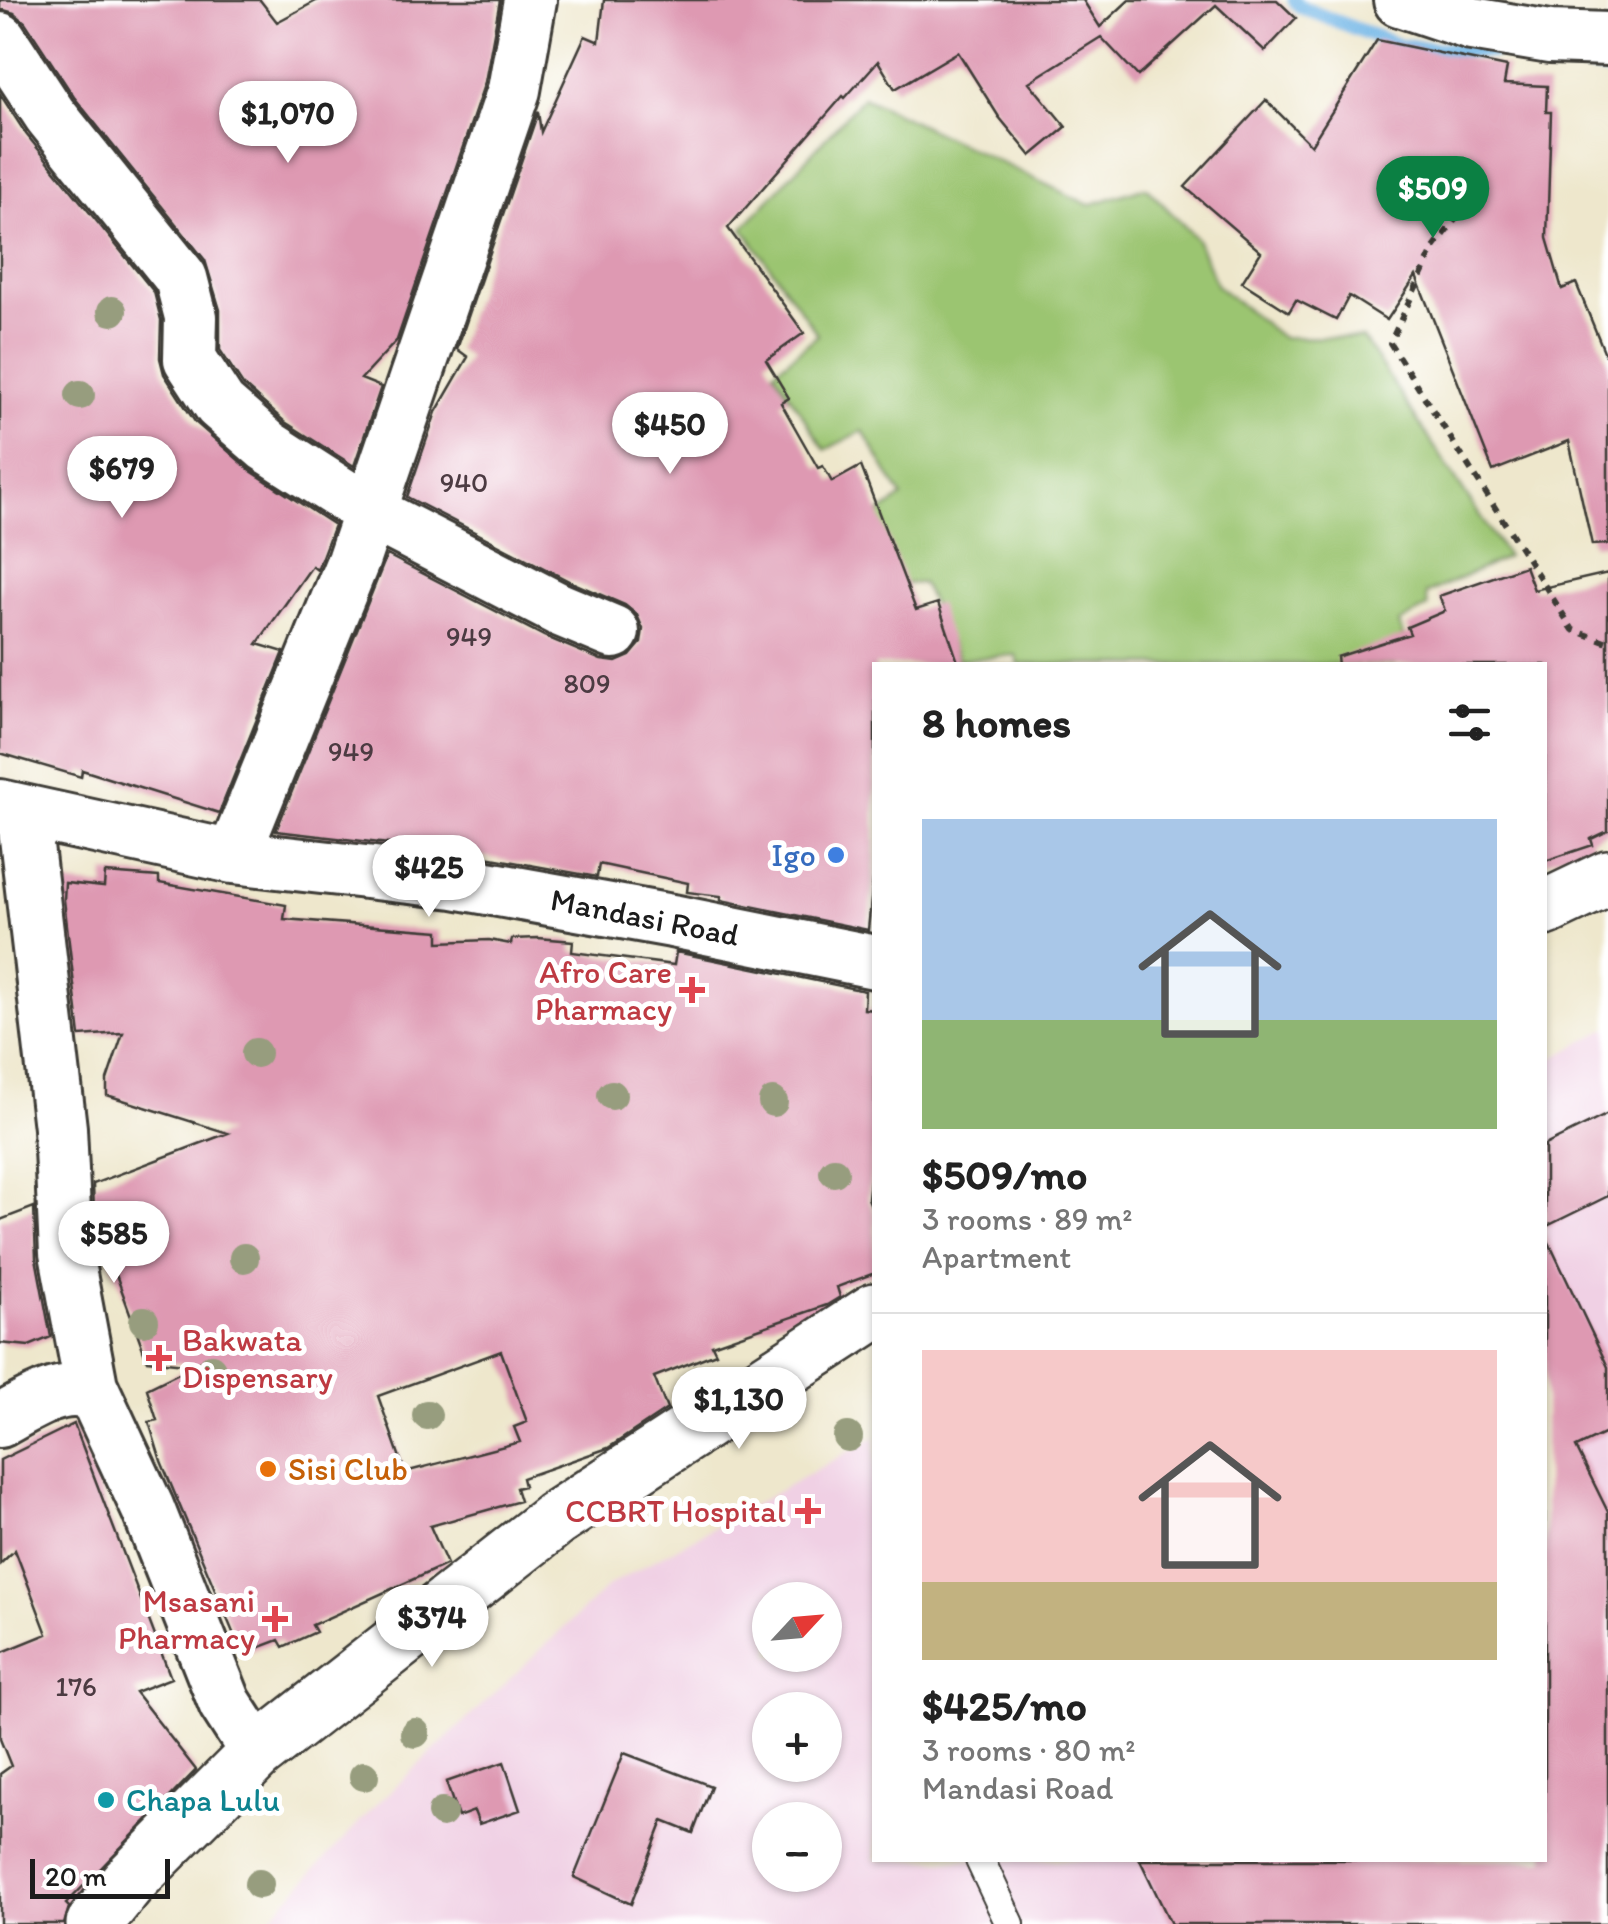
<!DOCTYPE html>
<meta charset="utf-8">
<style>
body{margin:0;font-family:Itim,sans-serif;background:#f2f2f2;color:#222;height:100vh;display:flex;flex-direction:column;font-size:38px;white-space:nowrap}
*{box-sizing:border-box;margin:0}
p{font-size:32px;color:#767676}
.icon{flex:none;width:55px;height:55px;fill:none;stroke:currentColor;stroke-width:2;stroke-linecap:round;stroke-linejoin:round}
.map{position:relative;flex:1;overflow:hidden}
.side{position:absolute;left:872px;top:662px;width:675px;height:1200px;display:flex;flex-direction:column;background:#fff;border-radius:0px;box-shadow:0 2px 8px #0004}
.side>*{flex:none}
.needle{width:65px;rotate:64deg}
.controls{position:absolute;left:752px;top:1582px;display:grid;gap:20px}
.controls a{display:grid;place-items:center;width:90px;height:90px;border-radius:50%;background:#fff;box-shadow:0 2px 8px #0004;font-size:50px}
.scale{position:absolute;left:30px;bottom:25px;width:140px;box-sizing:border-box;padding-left:10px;border:5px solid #1c1c1c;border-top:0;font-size:28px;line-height:35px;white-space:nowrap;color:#1c1c1c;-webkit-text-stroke:8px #fff;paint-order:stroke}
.price{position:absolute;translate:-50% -85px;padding:0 22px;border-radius:35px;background:#fff;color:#222;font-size:32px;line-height:65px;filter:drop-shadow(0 2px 5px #0008)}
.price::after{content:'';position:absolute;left:50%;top:60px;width:30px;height:22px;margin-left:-15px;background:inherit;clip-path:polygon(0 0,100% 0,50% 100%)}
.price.selected{background:#0b8043;color:#fff}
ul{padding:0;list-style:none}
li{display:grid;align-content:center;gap:20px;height:530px;padding:0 50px}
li+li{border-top:2px solid #e0e0e0}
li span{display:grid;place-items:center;height:310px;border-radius:0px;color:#555}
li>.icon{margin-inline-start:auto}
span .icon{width:180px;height:180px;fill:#fffc;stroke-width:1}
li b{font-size:42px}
h2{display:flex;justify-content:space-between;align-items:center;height:120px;padding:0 50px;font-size:42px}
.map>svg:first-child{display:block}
.built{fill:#f0d0e4;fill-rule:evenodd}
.green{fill:#9bc571;stroke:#5c7046;stroke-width:2.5}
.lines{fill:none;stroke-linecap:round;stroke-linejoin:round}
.stream{stroke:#6fb5e6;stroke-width:14}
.building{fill:#de99b2;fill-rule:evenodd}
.service-casing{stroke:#3c3a36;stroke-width:32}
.minor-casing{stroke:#3c3a36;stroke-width:58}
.tertiary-casing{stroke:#3c3a36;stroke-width:60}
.path{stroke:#3c3a36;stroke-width:6;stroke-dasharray:8 8;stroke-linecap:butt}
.service{stroke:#fff;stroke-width:28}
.minor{stroke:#fff;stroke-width:52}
.tertiary{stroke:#fff;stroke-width:55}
.tree{fill:#979d7e}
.shop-dot{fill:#3f7fe0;stroke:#fff;stroke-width:4}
.health-dot{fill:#e0444e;stroke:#fff;stroke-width:4}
.food-dot{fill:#e8710a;stroke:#fff;stroke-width:4}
.culture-dot{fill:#0f9aa8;stroke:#fff;stroke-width:4}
.labels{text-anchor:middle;stroke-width:10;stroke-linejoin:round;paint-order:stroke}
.number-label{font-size:28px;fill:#4c3b42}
.shop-label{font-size:32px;fill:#366cbe;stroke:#fff;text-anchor:end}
.street-label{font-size:32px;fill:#1c1c1c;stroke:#fff}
.health-label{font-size:32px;fill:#be3a42;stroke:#fff;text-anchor:end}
.food-label{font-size:32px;fill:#c56008;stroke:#fff;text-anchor:start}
.culture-label{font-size:32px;fill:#0d838f;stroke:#fff;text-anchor:start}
</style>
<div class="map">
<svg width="1608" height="1924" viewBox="0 0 1608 1924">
<rect width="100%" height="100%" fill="#fff"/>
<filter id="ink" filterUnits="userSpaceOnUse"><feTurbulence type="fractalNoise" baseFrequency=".01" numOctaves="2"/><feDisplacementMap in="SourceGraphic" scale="20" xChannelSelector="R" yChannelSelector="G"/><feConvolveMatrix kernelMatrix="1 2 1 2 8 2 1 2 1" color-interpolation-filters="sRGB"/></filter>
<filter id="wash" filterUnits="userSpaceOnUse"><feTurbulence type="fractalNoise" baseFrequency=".0048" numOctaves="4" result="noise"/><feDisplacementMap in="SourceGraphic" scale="40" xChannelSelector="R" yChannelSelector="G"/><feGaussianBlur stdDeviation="2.25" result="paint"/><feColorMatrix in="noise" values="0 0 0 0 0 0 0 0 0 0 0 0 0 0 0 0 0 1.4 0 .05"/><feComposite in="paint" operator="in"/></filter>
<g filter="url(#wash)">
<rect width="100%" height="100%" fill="#eee7cc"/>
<!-- built -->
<path class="built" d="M1608 1028V1924H264L372 1809 608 1586 875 1437V1860H1545V1063ZM770 1600H825V1655H770ZM770 1710H825V1765H770ZM770 1820H825V1875H770Z"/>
<!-- green -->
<path class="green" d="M863 97 1089 205 1146 187 1197 239 1217 286 1281 337 1363 338 1507 557 1426 594 1428 607 1399 623 1405 643 1394 665H1019L1016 655 959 660 922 583 900 584 875 517 902 497 863 431 825 450 774 371 818 335 743 228Z"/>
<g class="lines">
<!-- stream -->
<path class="stream" d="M1294 0 1300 7 1400 46 1492 52
M1568 61 1608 70"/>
</g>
<g id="blocks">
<!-- building -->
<path class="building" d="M0 0H260L277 22 318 0H500L485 82 397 340 361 379 381 387 354 466 285 422 243 385 220 350V310L205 260 74 97 25 22 14 13 0 9Z
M604 0H1083L1100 27 1129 0H1277L1296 18 1265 51 1216 5 1138 76 1101 37 1029 82 1066 127 1031 156 999 117 958 52 895 89 878 61 845 98 843 96 728 228 804 333 766 360 789 398 781 403 818 468 823 466 832 482 861 466 916 610 938 603 959 665H875V861L868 930 721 900V896L687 892 688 883 599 864 597 877 458 852 276 831 387 555 544 636 601 660 616 662 630 656 641 643 643 629 637 615 625 605 571 582 407 497 436 412 468 357 457 349 538 112 541 132 585 36 599 42Z
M1377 40 1507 67 1504 84 1547 86 1546 112H1551L1547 238 1562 289 1576 283 1608 361V544L1592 545 1569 441 1493 471 1416 276 1387 320 1349 296 1336 320 1296 300 1289 312 1242 282 1261 252 1185 187 1266 100 1311 145Z
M0 94 26 134 154 292 161 320 160 358 164 374 195 422 251 471 334 525 317 570 312 566 257 644 284 652 219 813 82 770 81 777 0 753Z
M1525 566 1534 590 1608 573V831L1591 839 1593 845 1545 861V665H1338L1337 657 1410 634 1407 627 1445 611 1439 596Z
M105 873 159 877V883L286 905 284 919 439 931V942L489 940 511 944 512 939 538 938 573 941 572 952 674 965 676 952 865 991 864 1009 875 1010V1138L868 1198 875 1216V1273L837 1287 840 1297 827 1305 712 1345 716 1353 654 1377 667 1409 608 1448 522 1478 524 1486 516 1488 520 1501 430 1526 447 1564 312 1625 316 1632 283 1647 279 1640 242 1654 161 1461 149 1422 157 1420 147 1389 195 1365 147 1360 94 1214 93 1184 228 1133 107 1095V1080L123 1033 80 1036 64 900 65 883 104 887ZM501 1351 527 1422 514 1427 520 1442 405 1472 378 1396Z
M1608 1114V1196L1545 1227V1145Z
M34 1207 36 1258 51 1337 29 1346 0 1343V1220Z
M1545 1234 1608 1367V1432L1576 1447 1608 1512V1924H1171L1140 1860H1545Z
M74 1424 171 1678 135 1692 196 1770 66 1904 69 1907 64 1924H0V1774L11 1766 0 1739V1653L47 1634 15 1550 0 1564V1460Z
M624 1753 711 1786 693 1833 663 1821 631 1904 574 1877Z
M504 1762 520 1810 479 1824 474 1811 458 1817 446 1782Z"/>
</g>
</g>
<g filter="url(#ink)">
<use href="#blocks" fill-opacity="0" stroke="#3c3a36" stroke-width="2.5"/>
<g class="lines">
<defs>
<path id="service" d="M980 1860 1010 1924"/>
<path id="minor" d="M1400 0 1472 24 1550 37 1608 39
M0 39 50 115 181 278 191 317 190 359 220 405 267 446 368 511 558 609 613 632
M0 806 233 857 454 882 672 921 875 962
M23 812 60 1128 66 1253 91 1386 148 1509 225 1703 257 1753
M233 857 353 561 514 90 530 0
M0 1421C24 1408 59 1384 86 1393L91 1386"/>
<path id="tertiary" d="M1545 908 1608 878
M94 1924 128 1882 257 1753 554 1520 875 1311"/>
</defs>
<!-- service casing -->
<use href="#service" class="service-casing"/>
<!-- minor casing -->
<use href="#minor" class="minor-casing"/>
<!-- tertiary casing -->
<use href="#tertiary" class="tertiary-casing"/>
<!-- path -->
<path class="path" d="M1458 183 1455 220 1434 248 1390 343 1573 630 1608 642"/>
<!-- service -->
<use href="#service" class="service"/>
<!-- minor -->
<use href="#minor" class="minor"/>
<!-- tertiary -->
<use href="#tertiary" class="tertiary"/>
</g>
<!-- trees -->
<g class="tree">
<circle cx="112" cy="311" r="15"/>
<circle cx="80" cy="395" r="15"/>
<circle cx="256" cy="1053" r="15"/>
<circle cx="612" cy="1095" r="15"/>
<circle cx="773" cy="1102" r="15"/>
<circle cx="834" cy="1172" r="15"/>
<circle cx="244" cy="1258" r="15"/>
<circle cx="144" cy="1321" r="15"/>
<circle cx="211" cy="1369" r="15"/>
<circle cx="427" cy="1415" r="15"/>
<circle cx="848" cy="1437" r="15"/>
<circle cx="415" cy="1733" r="15"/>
<circle cx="364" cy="1776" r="15"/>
<circle cx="442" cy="1813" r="15"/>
<circle cx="259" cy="1884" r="15"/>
</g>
</g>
<!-- markers -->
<circle class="shop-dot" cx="836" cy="855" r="10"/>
<g class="health-dot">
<path d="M687 975h10v10h10v10h-10v10h-10v-10h-10v-10h10z"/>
<path d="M154 1343h10v10h10v10h-10v10h-10v-10h-10v-10h10z"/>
<path d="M803 1496h10v10h10v10h-10v10h-10v-10h-10v-10h10z"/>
<path d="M270 1604h10v10h10v10h-10v10h-10v-10h-10v-10h10z"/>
</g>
<circle class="food-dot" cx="268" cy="1469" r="10"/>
<circle class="culture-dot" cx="106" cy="1800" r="10"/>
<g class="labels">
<!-- number labels -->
<g class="number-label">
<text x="464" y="492">940</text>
<text x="469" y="646">949</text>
<text x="587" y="693">809</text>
<text x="351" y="761">949</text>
<text x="76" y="1696">176</text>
</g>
<!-- shop labels -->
<g class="shop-label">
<text x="816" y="866">Igo</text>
</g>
<!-- street labels -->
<g class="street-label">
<text transform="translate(645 917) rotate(11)" y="11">Mandasi Road</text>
</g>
<!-- health labels -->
<g class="health-label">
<text x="672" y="983">Afro Care<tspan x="672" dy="37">Pharmacy</tspan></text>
<text x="182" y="1351" text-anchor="start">Bakwata<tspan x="182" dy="37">Dispensary</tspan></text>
<text x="786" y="1522">CCBRT Hospital</text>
<text x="255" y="1612">Msasani<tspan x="255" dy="37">Pharmacy</tspan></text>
</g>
<!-- food labels -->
<g class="food-label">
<text x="288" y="1480">Sisi Club</text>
</g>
<!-- culture labels -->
<g class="culture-label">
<text x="126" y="1811">Chapa Lulu</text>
</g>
</g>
</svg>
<div class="controls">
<a><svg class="needle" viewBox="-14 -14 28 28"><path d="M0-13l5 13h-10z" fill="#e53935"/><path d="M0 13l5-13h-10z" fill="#767676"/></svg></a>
<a>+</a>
<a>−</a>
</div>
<div class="scale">20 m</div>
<b class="price" style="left:288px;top:166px">$1,070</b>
<b class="price selected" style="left:1433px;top:241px">$509</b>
<b class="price" style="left:670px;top:477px">$450</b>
<b class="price" style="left:122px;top:521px">$679</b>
<b class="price" style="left:429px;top:920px">$425</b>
<b class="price" style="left:114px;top:1286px">$585</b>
<b class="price" style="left:739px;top:1452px">$1,130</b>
<b class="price" style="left:432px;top:1670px">$374</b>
<section class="side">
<h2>8 homes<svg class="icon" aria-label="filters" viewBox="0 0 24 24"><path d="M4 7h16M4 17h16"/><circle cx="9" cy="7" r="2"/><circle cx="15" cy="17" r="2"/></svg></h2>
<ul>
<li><span style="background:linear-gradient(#a9c7e8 65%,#8fb573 0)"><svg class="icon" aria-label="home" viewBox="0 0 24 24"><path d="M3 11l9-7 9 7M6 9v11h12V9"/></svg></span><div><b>$509/mo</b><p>3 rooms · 89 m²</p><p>Apartment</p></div></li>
<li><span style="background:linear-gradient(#f6c9c9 75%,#c2b280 0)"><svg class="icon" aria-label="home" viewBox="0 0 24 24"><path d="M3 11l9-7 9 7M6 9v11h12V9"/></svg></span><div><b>$425/mo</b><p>3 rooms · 80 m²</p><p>Mandasi Road</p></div></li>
</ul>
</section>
</div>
